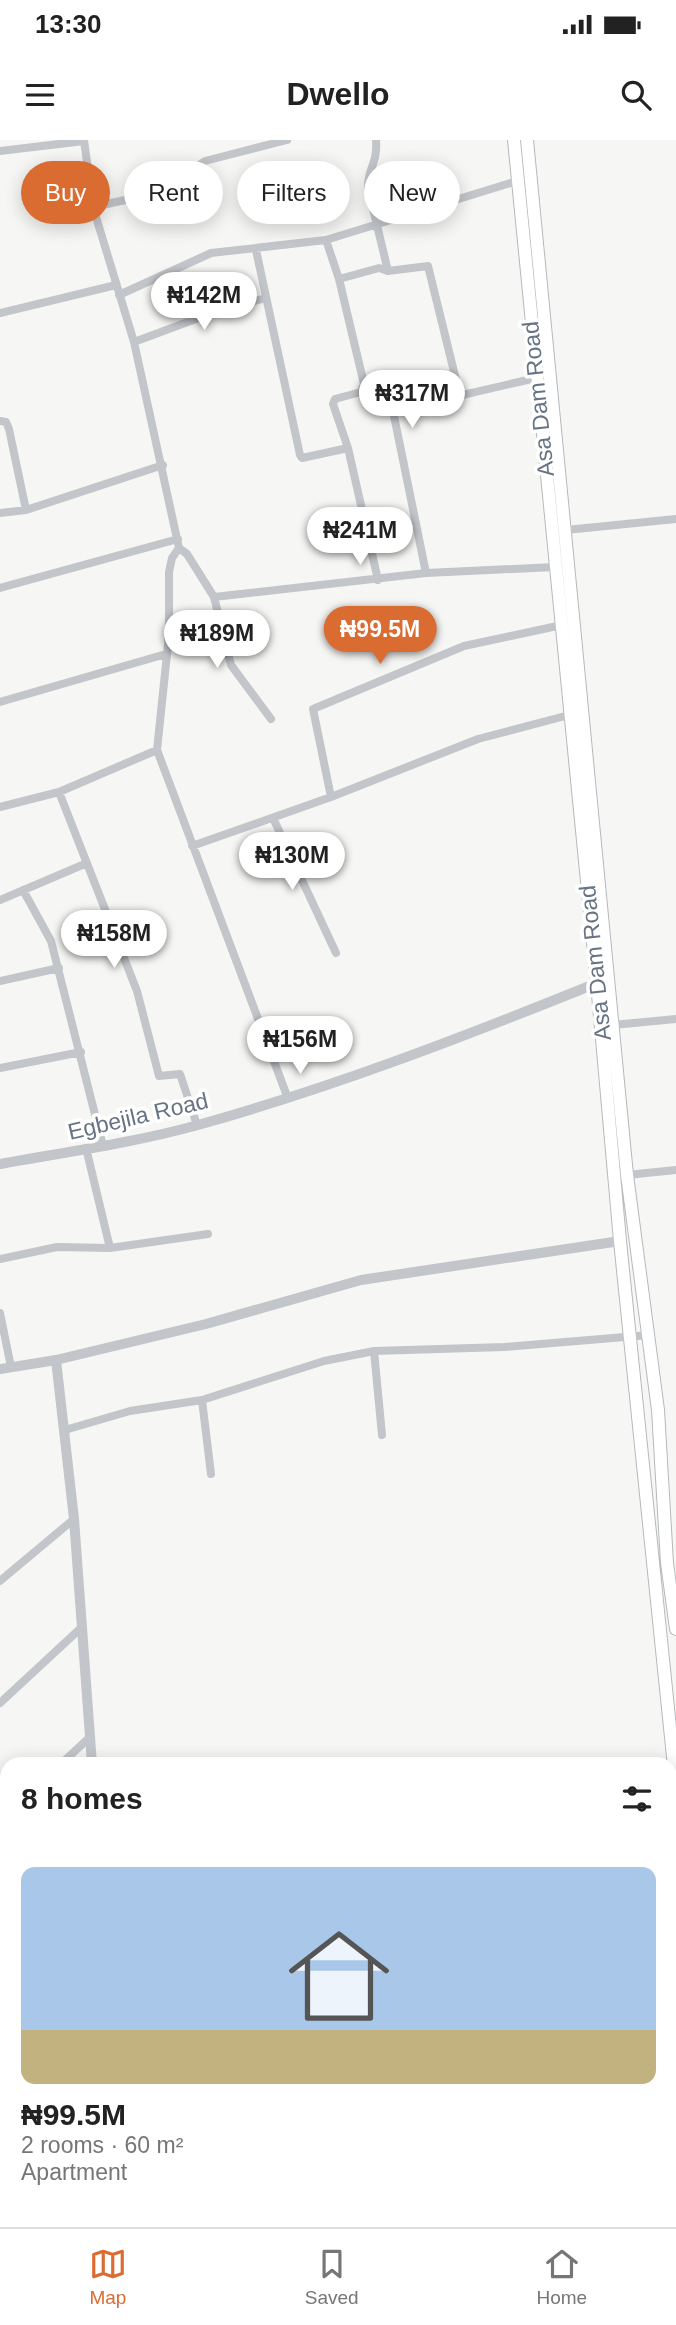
<!DOCTYPE html>
<meta charset="utf-8">
<style>
body{margin:0;font-family:Arial,sans-serif;background:#f2f2f2;color:#222;height:100vh;display:flex;flex-direction:column;font-size:26px;white-space:nowrap}
*{box-sizing:border-box;margin:0}
p{font-size:23px;color:#767676}
.icon{flex:none;width:38px;height:38px;fill:none;stroke:currentColor;stroke-width:2;stroke-linecap:round;stroke-linejoin:round}
.map{position:relative;flex:1;overflow:hidden}
.side{position:absolute;left:0px;top:1617px;width:677px;height:471px;display:flex;flex-direction:column;background:#fff;border-radius:21px 21px 0 0;box-shadow:0 4px 18px #0003}
.side>*{flex:none}
.banner{position:absolute;left:21px;top:21px;width:635px;height:63px;display:flex;gap:14px}
.price{position:absolute;translate:-50% -60px;padding:0 16px;border-radius:24px;background:#fff;color:#222;font-size:23px;line-height:46px;filter:drop-shadow(0 2px 4px #0008)}
.price::after{content:'';position:absolute;left:50%;top:42px;width:21px;height:16px;margin-left:-10px;background:inherit;clip-path:polygon(0 0,100% 0,50% 100%)}
.price.current{background:#da6b31;color:#fff}
ul{padding:0;list-style:none}
li{display:grid;align-content:center;gap:14px;height:371px;padding:0 21px}
li+li{border-top:2px solid #e0e0e0}
li span{display:grid;place-items:center;height:217px;border-radius:14px;color:#555}
li>.icon{margin-inline-start:auto}
span .icon{width:126px;height:126px;fill:#fffc;stroke-width:1}
li b{font-size:30px}
h2{display:flex;justify-content:space-between;align-items:center;height:84px;padding:0 21px;font-size:30px}
.tag{padding:0 24px;border-radius:32px;background:#fff;box-shadow:0 4px 18px #0003;font-size:24px;line-height:63px}
.tag.current{background:#da6b31;color:#fff}
.status{display:flex;justify-content:space-between;align-items:center;height:49px;padding:0 35px;background:#fff;direction:ltr}
.status svg{height:19px;fill:currentColor}
header{display:flex;justify-content:space-between;align-items:center;height:91px;padding:0 21px;background:#fff;font-size:32px;font-weight:800}
.dock{display:flex;justify-content:space-around;align-items:center;height:98px;border-top:2px solid #e0e0e0;background:#fff;font-size:19px;color:#767676}
.dock a{display:grid;justify-items:center;gap:4px}
.dock .current{color:#da6b31}
.map>svg:first-child{display:block}
.lines{fill:none;stroke-linecap:round;stroke-linejoin:round}
.primary-casing{stroke:#b5b9bd;stroke-width:14}
.minor{stroke:#c2c5c9;stroke-width:8}
.tertiary{stroke:#c2c5c9;stroke-width:10}
.primary{stroke:#fff;stroke-width:12}
.labels{text-anchor:middle;stroke-width:7;stroke-linejoin:round;paint-order:stroke}
.street-label{font-size:23px;fill:#677483;stroke:#fff}
</style>
<div class="status"><b>13:30</b><svg viewBox="0 0 49 12"><path d="M0 12V9h3v3zM5 12V6h3v6zM10 12V3h3v9zM15 12V0h3v12zM26 1h20v11H26zM47 4h2v5h-2z"/></svg></div>
<header><svg class="icon" aria-label="menu" viewBox="0 0 24 24"><path d="M4 6h16M4 12h16M4 18h16"/></svg>Dwello<svg class="icon" aria-label="search" viewBox="0 0 24 24"><circle cx="10" cy="10" r="6"/><path d="M15 15l6 6"/></svg></header>
<div class="map">
<svg width="676" height="2087" viewBox="0 0 676 2087">
<rect width="100%" height="100%" fill="#f6f7f4"/>
<g class="lines">
<defs>
<path id="primary" d="M514 0 597 843 620 1101 676 1646
M527 0 627 1035 658 1270 667 1423 676 1489"/>
</defs>
<!-- primary casing -->
<use href="#primary" class="primary-casing"/>
<!-- minor -->
<path class="minor" d="M84 0 93 67 134 202 179 408 172 418 169 432V495L157 610 287 956
M376 0C378 23 367 30 368 48L388 131
M0 11 84 1
M93 67 139 57 176 40 205 21 287 0
M326 100 339 139 364 244 361 252 335 259 333 264 348 308 378 440
M256 110 300 315 302 318 348 308
M339 139 379 128 388 131 428 126 460 256
M119 155 211 113 326 100 517 41
M0 173 116 145
M134 202 220 170 266 158
M0 281 6 282 9 289 26 370
M0 373 26 370 163 325
M566 390 676 379
M179 408 187 414 214 457 426 433 555 427
M426 433 393 271 536 238
M0 448 178 399
M214 457 231 525 271 579
M0 562 166 514
M59 652 137 851 159 936 180 934 197 985
M331 657 313 569 464 506 562 485
M0 667 59 652 157 610
M273 678 336 813
M192 706 331 657 478 599 569 575
M23 750 51 801 103 1006
M0 760 87 723
M0 841 59 828
M613 885 676 879
M0 928 81 912
M86 1008 110 1108
M627 1035 676 1030
M0 1119 57 1107 110 1108 208 1094
M0 1173 11 1227
M374 1211 382 1295
M202 1260 211 1334
M65 1290 130 1271 202 1260 324 1221 374 1211 504 1207 649 1195
M0 1441 74 1379
M0 1563 82 1487
M61 1624 90 1597
M0 1680 7 1674
M0 1701 7 1711
M0 1780 7 1774
M0 1890 7 1886
M676 1906 671 1926 676 1974
M0 2079 7 2076
M365 2081 367 2087
M272 2087 290 2081"/>
<!-- tertiary -->
<path class="tertiary" d="M0 1024C66 1012 133 1003 198 985 334 947 466 896 597 843
M56 1220 74 1379 92 1624
M0 1229 56 1220 206 1184 361 1140 620 1101
M177 2081 180 2087"/>
<!-- primary -->
<use href="#primary" class="primary"/>
</g>
<g class="labels">
<!-- street labels -->
<g class="street-label">
<text transform="translate(538 259) rotate(-96)" y="8">Asa Dam Road</text>
<text transform="translate(595 823) rotate(-96)" y="8">Asa Dam Road</text>
<text transform="translate(138 976) rotate(-13)" y="8">Egbejila Road</text>
</g>
</g>
</svg>
<b class="price" style="left:204px;top:192px">₦142M</b>
<b class="price" style="left:412px;top:290px">₦317M</b>
<b class="price" style="left:360px;top:427px">₦241M</b>
<b class="price current" style="left:380px;top:526px">₦99.5M</b>
<b class="price" style="left:217px;top:530px">₦189M</b>
<b class="price" style="left:292px;top:752px">₦130M</b>
<b class="price" style="left:114px;top:830px">₦158M</b>
<b class="price" style="left:300px;top:936px">₦156M</b>
<div class="banner">
<a class="tag current">Buy</a>
<a class="tag">Rent</a>
<a class="tag">Filters</a>
<a class="tag">New</a>
</div>
<section class="side">
<h2>8 homes<svg class="icon" aria-label="filters" viewBox="0 0 24 24"><path d="M4 7h16M4 17h16"/><circle cx="9" cy="7" r="2"/><circle cx="15" cy="17" r="2"/></svg></h2>
<ul>
<li><span style="background:linear-gradient(#a9c7e8 75%,#c2b280 0)"><svg class="icon" aria-label="home" viewBox="0 0 24 24"><path d="M3 11l9-7 9 7M6 9v11h12V9"/></svg></span><div><b>₦99.5M</b><p>2 rooms · 60 m²</p><p>Apartment</p></div></li>
</ul>
</section>
</div>
<nav class="dock">
<a class="current"><svg class="icon" aria-label="map" viewBox="0 0 24 24"><path d="M3 6l6-2 6 2 6-2v14l-6 2-6-2-6 2zM9 4v14M15 6v14"/></svg>Map</a>
<a><svg class="icon" aria-label="saved" viewBox="0 0 24 24"><path d="M7 4h10v16l-5-4-5 4z"/></svg>Saved</a>
<a><svg class="icon" aria-label="home" viewBox="0 0 24 24"><path d="M3 11l9-7 9 7M6 9v11h12V9"/></svg>Home</a>
</nav>
